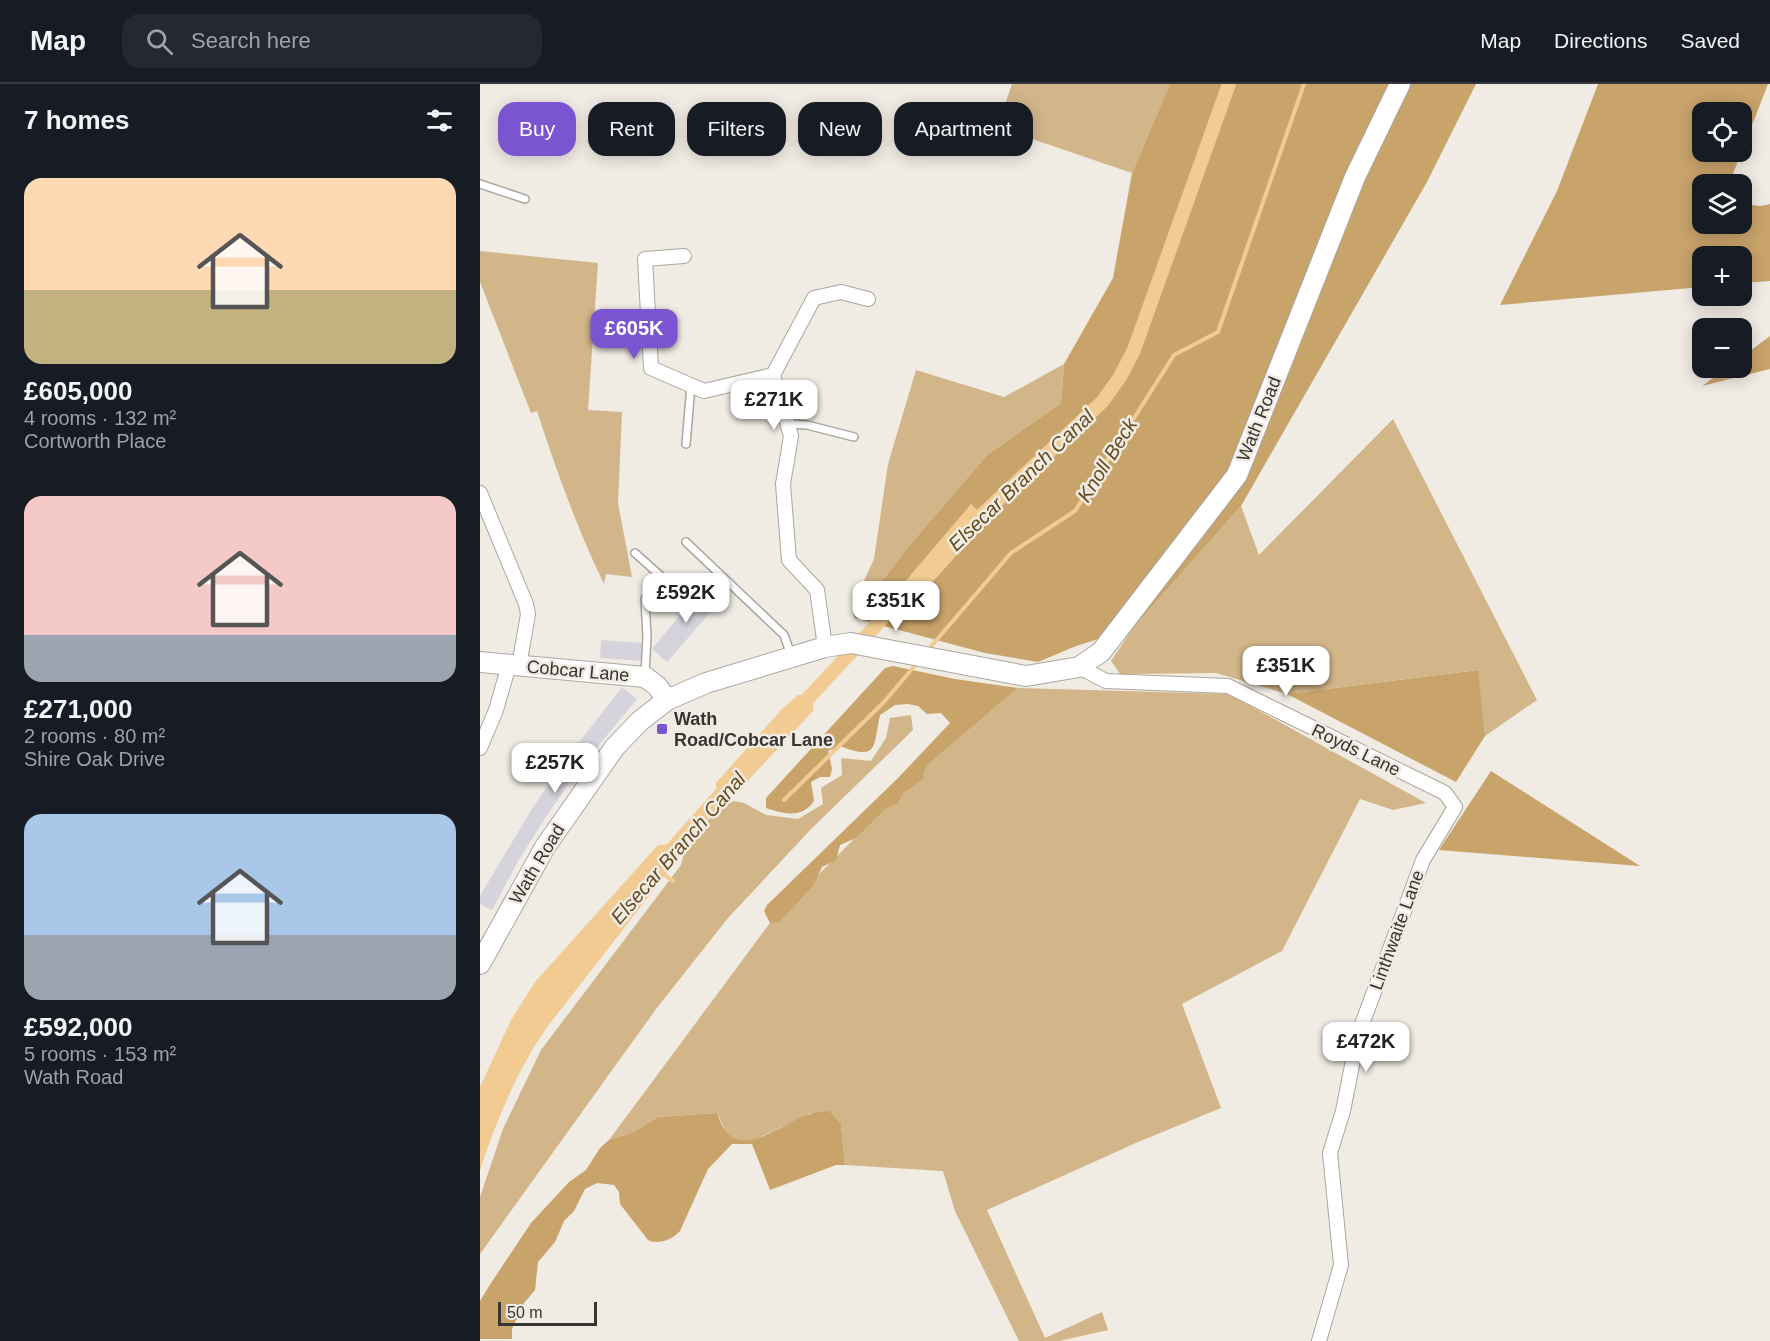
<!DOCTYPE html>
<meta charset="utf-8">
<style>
body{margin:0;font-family:Helvetica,sans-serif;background:#242831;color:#f1f3f6;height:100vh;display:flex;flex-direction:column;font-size:22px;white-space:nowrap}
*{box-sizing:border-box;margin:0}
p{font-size:20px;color:#9ea1a6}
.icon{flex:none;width:33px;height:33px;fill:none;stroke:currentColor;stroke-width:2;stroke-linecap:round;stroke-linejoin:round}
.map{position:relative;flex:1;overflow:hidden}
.sheet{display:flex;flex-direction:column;background:#171b24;width:480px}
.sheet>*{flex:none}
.guide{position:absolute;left:18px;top:18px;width:570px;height:54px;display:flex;gap:12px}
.fabs{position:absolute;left:1212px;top:18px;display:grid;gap:12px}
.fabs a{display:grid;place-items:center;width:60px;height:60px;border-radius:12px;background:#171b24;box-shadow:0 3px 15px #0003;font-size:30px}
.scale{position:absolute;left:18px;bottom:15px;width:99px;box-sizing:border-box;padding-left:6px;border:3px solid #373532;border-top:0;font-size:16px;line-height:21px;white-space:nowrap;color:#373532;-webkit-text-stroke:4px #f0ebe3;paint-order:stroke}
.price{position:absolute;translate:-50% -51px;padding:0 14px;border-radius:12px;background:#fff;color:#222;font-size:20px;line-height:39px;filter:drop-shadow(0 2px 3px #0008)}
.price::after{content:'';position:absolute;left:50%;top:36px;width:18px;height:14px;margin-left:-9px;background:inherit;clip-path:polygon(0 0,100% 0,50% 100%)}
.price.active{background:#7b55cf;color:#fff}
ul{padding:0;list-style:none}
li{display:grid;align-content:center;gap:12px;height:318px;padding:0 24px}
li span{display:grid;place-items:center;height:186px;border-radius:18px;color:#555}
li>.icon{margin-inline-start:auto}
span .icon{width:108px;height:108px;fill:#fffc;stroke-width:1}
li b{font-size:26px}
h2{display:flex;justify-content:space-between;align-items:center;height:72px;padding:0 24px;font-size:26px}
.chip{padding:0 21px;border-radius:18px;background:#171b24;box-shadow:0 3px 15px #0003;font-size:21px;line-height:54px}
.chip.active{background:#7b55cf;color:#fff}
header{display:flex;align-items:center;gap:36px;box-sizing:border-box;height:84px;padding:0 30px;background:#171b24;border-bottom:2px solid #363941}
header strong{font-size:28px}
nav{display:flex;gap:33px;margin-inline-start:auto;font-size:21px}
.search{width:420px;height:54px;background:#242831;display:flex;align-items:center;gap:15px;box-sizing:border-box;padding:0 21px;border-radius:18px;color:#9ea1a6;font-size:22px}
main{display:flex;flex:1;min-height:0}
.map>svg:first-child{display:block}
.green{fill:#d2b589}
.forest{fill:#c8a36a;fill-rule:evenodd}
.water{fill:#f1cb91}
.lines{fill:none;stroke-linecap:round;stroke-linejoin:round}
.stream{stroke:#f1cb91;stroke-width:4}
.canal{stroke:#f1cb91;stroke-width:14}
.building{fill:#d5d3dc}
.lane-casing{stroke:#aba69f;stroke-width:10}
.street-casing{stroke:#aba69f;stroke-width:16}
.secondary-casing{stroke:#aba69f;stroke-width:22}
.lane{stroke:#fff;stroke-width:7}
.street{stroke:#fff;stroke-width:14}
.secondary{stroke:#fff;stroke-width:20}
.poi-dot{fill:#7b55cf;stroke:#f0ebe3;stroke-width:2}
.labels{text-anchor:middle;stroke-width:5;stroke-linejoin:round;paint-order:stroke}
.street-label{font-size:18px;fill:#373532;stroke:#f0ebe3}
.poi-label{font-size:18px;font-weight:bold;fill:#373532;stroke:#f0ebe3;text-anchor:start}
.water-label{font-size:20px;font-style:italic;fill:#664b20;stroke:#f0ebe3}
</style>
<header>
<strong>Map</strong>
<div class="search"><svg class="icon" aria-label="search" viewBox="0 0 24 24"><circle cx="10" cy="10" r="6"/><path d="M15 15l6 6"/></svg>Search here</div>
<nav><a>Map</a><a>Directions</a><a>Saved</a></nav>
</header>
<main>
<section class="sheet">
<h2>7 homes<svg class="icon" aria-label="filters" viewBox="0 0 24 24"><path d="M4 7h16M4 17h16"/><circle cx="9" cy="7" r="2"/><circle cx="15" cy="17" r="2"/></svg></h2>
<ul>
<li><span style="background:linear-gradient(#ffd9b3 60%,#c2b280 0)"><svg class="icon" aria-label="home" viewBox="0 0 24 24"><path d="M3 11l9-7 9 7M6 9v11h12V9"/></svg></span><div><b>£605,000</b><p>4 rooms · 132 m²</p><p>Cortworth Place</p></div></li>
<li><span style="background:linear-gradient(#f6c9c9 75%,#9aa5b1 0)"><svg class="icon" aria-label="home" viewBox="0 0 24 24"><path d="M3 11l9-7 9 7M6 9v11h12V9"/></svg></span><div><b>£271,000</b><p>2 rooms · 80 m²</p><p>Shire Oak Drive</p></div></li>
<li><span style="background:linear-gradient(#a9c7e8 65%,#9aa5b1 0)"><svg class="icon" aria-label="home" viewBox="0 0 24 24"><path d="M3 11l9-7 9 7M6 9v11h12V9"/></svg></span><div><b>£592,000</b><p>5 rooms · 153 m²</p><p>Wath Road</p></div></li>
</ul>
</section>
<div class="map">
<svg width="1290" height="1257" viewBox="0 0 1290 1257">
<rect width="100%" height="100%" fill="#f0ebe3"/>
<!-- green -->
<path class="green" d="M532 0H690L652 89 517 43Z
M0 167 118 179 108 326 142 328 138 419 152 493 126 490 124 500C97 444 76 386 57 327L51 329 0 198Z
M584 280 581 319 507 371 428 463 374 534 373 521 394 475 408 380 436 286 524 313Z
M913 335 1057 616 1005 652 997 586 807 610 736 589 640 590 631 577 653 544 761 422 779 471Z
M538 604 749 610 946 719 913 726 880 715 802 867 702 920 741 1024 658 1058 507 1126 565 1254 622 1228 628 1246 579 1257H539L475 1127 463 1087 365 1081 361 1040 331 1029 270 1058 251 1060 237 1029 178 1033 154 1048 129 1056 290 839 450 679Z
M431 631 433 646 332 744 248 834 176 925 0 1170V1113L23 1045 61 966 201 781 206 761 240 723 254 717 264 719 286 731 318 735 343 720 341 704 362 691 361 674 391 677 406 654 410 634Z"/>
<!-- forest -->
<path class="forest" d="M690 0H996L947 98 761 422 653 544 596 562 558 578 505 569 374 534 428 463 507 371 581 319 584 280 633 194 652 89Z
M1118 0H1288L1249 100H1222V140H1262V120L1281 122 1290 120V197L1262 199V172H1222V203L1020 221 1077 107ZM1262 28V68H1222V28Z
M1290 252V285L1222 302 1247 284H1262V273Z
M413 582 475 595 538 604 450 679 444 686 443 695 423 709 418 719 405 725 376 754 360 761 356 776 342 783 333 802 299 838 290 839 284 827 287 821 418 694 470 639 461 629 447 630 438 622 428 620 415 621 400 631C393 663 399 677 360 662L348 667 352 685 350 693H340L331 698 334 717C322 735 303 730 286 724V714L405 584Z
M998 586 1005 652 976 698 807 610Z
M1011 687 1160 782 959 766Z
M349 1027 361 1040 365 1081H356L290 1106 272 1060H252L228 1085 200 1147C192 1156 178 1161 168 1156L140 1120 139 1108 134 1101 117 1099 105 1105 94 1127 84 1137 75 1158 58 1178 55 1206 44 1219 32 1245V1255H0V1217L11 1199 51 1139 89 1098 106 1086 120 1064 129 1056 154 1048 178 1033 237 1029C254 1085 297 1040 330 1030 336 1028 343 1028 349 1027Z"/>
<!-- water -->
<path class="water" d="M491 420 508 436 434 519 420 525 411 514Z
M318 611H331L334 626 262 703 250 714H237L236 699 302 625Z
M195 760 197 776 68 942C37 986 17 1035 0 1086V1003L31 936 55 898 178 761Z"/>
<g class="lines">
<!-- stream -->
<path class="stream" d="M448 566 531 469 595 427 694 271 738 248 824 0
M304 716 404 618 437 579
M185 791 193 797"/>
<!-- canal -->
<path class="canal" d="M490 442 622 318 640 293 654 266 749 0
M319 624 427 508
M185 773 248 702"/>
</g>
<!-- building -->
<path class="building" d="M224 502 241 516 187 578 172 565Z
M121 556 164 559 163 577 120 574Z
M142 603 157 615 100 684 67 731 37 779 12 826 0 820V812L53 723 87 674Z"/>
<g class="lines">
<defs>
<path id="lane" d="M0 100 45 115
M309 340 327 341 374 353
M206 360 211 301
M206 458 304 551 311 571
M155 469 183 494 165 515 167 553 165 590"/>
<path id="street" d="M204 172 165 175 171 284 224 307 293 291
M0 409 46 520 48 530 39 582
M345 563 337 506 309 476 303 400 311 352 293 291 334 214 361 208 388 215
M599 583 626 597 748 602 965 709 975 723 943 776 878 951 863 1027 850 1069 861 1181 839 1257
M0 664 16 626 29 581"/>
<path id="secondary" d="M0 578 165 593 177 602 187 616
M0 880 65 763 135 663 160 637 187 616 226 599 345 563 371 559 546 592 599 583 621 568 757 391 875 93 920 0"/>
</defs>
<!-- lane casing -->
<use href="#lane" class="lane-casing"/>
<!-- street casing -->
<use href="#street" class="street-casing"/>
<!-- secondary casing -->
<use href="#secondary" class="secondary-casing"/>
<!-- lane -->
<use href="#lane" class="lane"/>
<!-- street -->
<use href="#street" class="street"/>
<!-- secondary -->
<use href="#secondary" class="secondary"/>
</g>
<!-- markers -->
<rect class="poi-dot" x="176" y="639" width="12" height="12" rx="3"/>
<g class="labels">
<!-- street labels -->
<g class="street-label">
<text transform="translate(779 335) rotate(-68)" y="6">Wath Road</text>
<text transform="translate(98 587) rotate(5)" y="6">Cobcar Lane</text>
<text transform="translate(876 666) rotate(26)" y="6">Royds Lane</text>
<text transform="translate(57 780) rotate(-59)" y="6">Wath Road</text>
<text transform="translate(917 846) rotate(-70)" y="6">Linthwaite Lane</text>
</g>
<!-- poi labels -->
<g class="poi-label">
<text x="194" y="641">Wath<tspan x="194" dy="21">Road/Cobcar Lane</tspan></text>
</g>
<!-- water labels -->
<g class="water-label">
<text transform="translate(627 376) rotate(-58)" y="7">Knoll Beck</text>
<text transform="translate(541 396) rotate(-44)" y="7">Elsecar Branch Canal</text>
<text transform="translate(198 764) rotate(-49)" y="7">Elsecar Branch Canal</text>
</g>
</g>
</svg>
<div class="fabs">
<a><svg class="icon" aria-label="locate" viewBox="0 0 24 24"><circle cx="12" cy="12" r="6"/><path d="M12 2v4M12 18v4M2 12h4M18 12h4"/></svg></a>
<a><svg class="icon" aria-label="layers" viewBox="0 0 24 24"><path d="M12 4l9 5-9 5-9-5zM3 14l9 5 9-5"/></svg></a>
<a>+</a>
<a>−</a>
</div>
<div class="scale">50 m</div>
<b class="price active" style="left:154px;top:276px">£605K</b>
<b class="price" style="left:294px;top:347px">£271K</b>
<b class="price" style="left:206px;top:540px">£592K</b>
<b class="price" style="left:416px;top:548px">£351K</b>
<b class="price" style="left:806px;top:613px">£351K</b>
<b class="price" style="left:75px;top:710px">£257K</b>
<b class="price" style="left:886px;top:989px">£472K</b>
<div class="guide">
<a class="chip active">Buy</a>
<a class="chip">Rent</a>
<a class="chip">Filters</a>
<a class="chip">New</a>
<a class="chip">Apartment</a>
</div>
</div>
</main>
